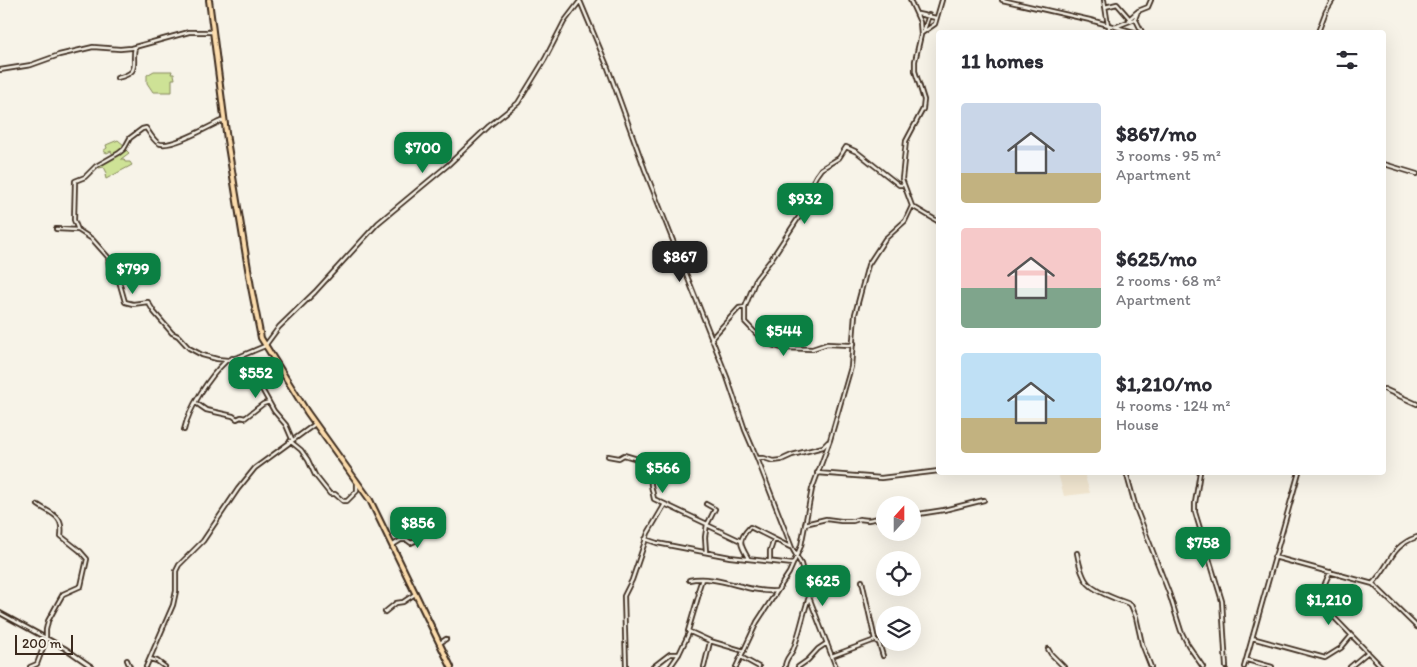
<!DOCTYPE html>
<meta charset="utf-8">
<style>
body{margin:0;font-family:Itim,sans-serif;background:#f7f7f7;color:#2b2b33;height:100vh;display:flex;flex-direction:column;font-size:19px;white-space:nowrap}
*{box-sizing:border-box;margin:0}
p{font-size:16px;color:#7c7c81}
.icon{flex:none;width:28px;height:28px;fill:none;stroke:currentColor;stroke-width:2;stroke-linecap:round;stroke-linejoin:round}
.map{position:relative;flex:1;overflow:hidden}
.drawer{position:absolute;left:936px;top:30px;width:450px;height:445px;display:flex;flex-direction:column;background:#fff;border-radius:5px;box-shadow:0 5px 20px #0002}
.drawer>*{flex:none}
.needle{width:32px;rotate:21deg}
.buttons{position:absolute;left:876px;top:496px;display:grid;gap:10px}
.buttons a{display:grid;place-items:center;width:45px;height:45px;border-radius:50%;background:#fff;box-shadow:0 5px 20px #0002;font-size:25px}
.scale{position:absolute;left:15px;bottom:12px;width:58px;box-sizing:border-box;padding-left:5px;border:2px solid #3b2a1e;border-top:0;font-size:14px;line-height:18px;white-space:nowrap;color:#3b2a1e;-webkit-text-stroke:4px #f7f3e8;paint-order:stroke}
.price{position:absolute;translate:-50% -42px;padding:0 11px;border-radius:10px;background:#0b8043;color:#fff;font-size:16px;line-height:32px;filter:drop-shadow(0 1px 2px #0008)}
.price::after{content:'';position:absolute;left:50%;top:30px;width:15px;height:11px;margin-left:-8px;background:inherit;clip-path:polygon(0 0,100% 0,50% 100%)}
.price.selected{background:#222;color:#fff}
ul{padding:0;list-style:none}
li{display:flex;align-items:center;gap:15px;height:125px;padding:0 25px}
li span{display:grid;place-items:center;flex:none;width:140px;height:100px;border-radius:5px;color:#555}
li>.icon{margin-inline-start:auto}
span .icon{width:60px;height:60px;fill:#fffc;stroke-width:1}
li b{font-size:21px}
h2{display:flex;justify-content:space-between;align-items:center;height:60px;padding:0 25px;font-size:21px}
.map>svg:first-child{display:block}
.built{fill:#f1e6d0}
.green{fill:#cee296;stroke:#84865a}
.lines{fill:none;stroke-linecap:round;stroke-linejoin:round}
.minor-casing{stroke:#3b2a1e;stroke-width:6}
.major-casing{stroke:#3b2a1e;stroke-width:8}
.minor{stroke:#f7f3e8;stroke-width:2.5}
.major{stroke:#fcdcac;stroke-width:4}
</style>
<div class="map">
<svg width="1417" height="667" viewBox="0 0 1417 667">
<rect width="100%" height="100%" fill="#f7f3e8"/>
<filter id="ink" filterUnits="userSpaceOnUse"><feTurbulence type="fractalNoise" baseFrequency=".02" numOctaves="2"/><feDisplacementMap in="SourceGraphic" scale="10" xChannelSelector="R" yChannelSelector="G"/><feConvolveMatrix kernelMatrix="1 2 1 2 8 2 1 2 1" color-interpolation-filters="sRGB"/></filter>
<g filter="url(#ink)">
<!-- built -->
<path class="built" d="M1058 473H1084L1090 493 1064 496Z"/>
<!-- green -->
<path class="green" d="M154 71H172L171 74H174L175 79H172V92H153L147 83V75Z
M118 140 125 146V149L129 153 121 159H124L125 162H130L132 165 106 179 105 175 107 173 104 167 99 168 97 166 108 161 112 157H109L113 155 111 151 107 153 103 151 107 148 106 145Z"/>
<g class="lines">
<defs>
<path id="minor" d="M1002 0 1090 20 1134 32
M1104 0 1108 25
M580 1 608 68 645 170 727 377 745 430 757 458 792 548 801 564 809 597 836 667
M1105 7 1117 4 1130 19
M918 14 936 18
M1135 18 1142 32
M1129 19 1137 12
M1109 26V32
M1115 27 1135 19 1138 11 1148 7 1151 0
M924 30 929 15
M1318 32 1326 11 1333 0
M922 33 935 24 942 0
M0 70 31 65 59 55 93 47 120 49 131 48 189 32H213
M117 78C142 72 131 64 135 47
M1384 164 1417 174
M912 206 939 222
M56 229 78 230 92 239 108 257 109 265 119 281 125 302 133 304 148 302 154 312 172 333 178 336 189 348 202 355 217 359 228 360 241 356 265 346 279 327 315 292 378 223 448 165 489 126 518 103 545 59 564 22 580 1
M78 230 74 220 75 181 85 177 96 166 119 153 124 149 130 138 142 129 146 128C149 132 153 140 158 143 169 150 210 126 221 121H224
M745 307V322L765 343 782 348 812 349 827 344 850 345 854 343
M711 339 739 308 745 307 756 279 770 261 801 214 808 191 816 176 821 169 839 158 846 147 857 152 899 185H904
M232 358 239 376H244L248 381 255 379 258 382 274 411 286 425 292 439
M1384 389 1417 404
M196 403 206 410 233 416 237 419 241 417 245 418 263 404 269 402
M184 430C189 408 209 377 226 361
M290 441 301 450 308 460 315 475 330 494H335L343 501H347L357 491V484
M608 456 619 458 624 455 641 460 644 468 650 473 651 485 654 499 707 524 705 537 706 552
M757 458H764L773 461 781 460 792 455 823 447 828 442
M1126 472 1136 508 1169 593 1181 631 1188 645 1203 667
M1200 472 1195 503V512L1222 601 1226 667
M817 473 881 478 939 471
M706 504 715 509 707 525 741 541
M912 515 944 510 984 500
M805 524 826 519 841 521H853L859 519 868 520 885 517
M645 539 657 543 730 557 793 564
M393 545 401 540H407L411 543 417 540 418 537 431 530
M1077 553C1083 584 1087 587 1116 599 1121 601 1126 602 1131 605L1136 617 1142 644 1151 667
M1274 557 1373 584 1417 627
M748 558C740 544 737 541 750 527L790 547
M770 561V551L774 539
M1331 572C1323 583 1321 595 1325 608L1382 667
M702 579 698 591 699 594 688 631 710 641 744 651
M689 580C718 574 747 593 776 591
M1373 583C1391 565 1390 546 1417 537
M385 612 396 603 403 602 415 594
M0 613 66 649 92 667
M1252 638 1325 658 1341 648 1351 636
M875 640 879 643 883 656
M440 643 446 639
M1048 649 1051 654 1064 667
M832 656 875 640 862 581
M741 657 759 667
M150 659 157 661 165 667
M127 660 130 667
M1247 660 1272 667
M30 667 37 664 46 640V630L48 621 59 601 63 594 81 586 87 559 80 551 61 536C64 515 51 514 38 505
M146 667 173 605 176 591V571L179 565 203 541 238 489 255 468 315 424
M626 667 624 596 632 580 648 533 665 504
M653 667 670 654H679
M670 667 679 654 689 633
M704 667 710 642
M736 667 757 622 789 573 801 546 812 489 830 440 851 367 855 314 868 265 885 239 905 221 912 206 902 179 906 141 923 109 924 100 915 71V61L921 35 920 22 910 0
M785 667C785 659 790 656 793 650 800 633 803 614 809 597
M798 667 808 660 818 649 827 643
M1244 667 1299 472
M1350 667 1368 652"/>
<path id="major" d="M209 0 227 140 251 287 261 338 307 412 370 500 451 667"/>
</defs>
<!-- minor casing -->
<use href="#minor" class="minor-casing"/>
<!-- major casing -->
<use href="#major" class="major-casing"/>
<!-- minor -->
<use href="#minor" class="minor"/>
<!-- major -->
<use href="#major" class="major"/>
</g>
</g>
</svg>
<div class="buttons">
<a><svg class="needle" viewBox="-14 -14 28 28"><path d="M0-13l5 13h-10z" fill="#e53935"/><path d="M0 13l5-13h-10z" fill="#7c7c81"/></svg></a>
<a><svg class="icon" aria-label="locate" viewBox="0 0 24 24"><circle cx="12" cy="12" r="6"/><path d="M12 2v4M12 18v4M2 12h4M18 12h4"/></svg></a>
<a><svg class="icon" aria-label="layers" viewBox="0 0 24 24"><path d="M12 4l9 5-9 5-9-5zM3 14l9 5 9-5"/></svg></a>
</div>
<div class="scale">200 m</div>
<b class="price" style="left:423px;top:174px">$700</b>
<b class="price" style="left:805px;top:225px">$932</b>
<b class="price selected" style="left:680px;top:283px">$867</b>
<b class="price" style="left:133px;top:295px">$799</b>
<b class="price" style="left:784px;top:357px">$544</b>
<b class="price" style="left:256px;top:399px">$552</b>
<b class="price" style="left:663px;top:494px">$566</b>
<b class="price" style="left:418px;top:549px">$856</b>
<b class="price" style="left:1203px;top:569px">$758</b>
<b class="price" style="left:823px;top:607px">$625</b>
<b class="price" style="left:1329px;top:626px">$1,210</b>
<section class="drawer">
<h2>11 homes<svg class="icon" aria-label="filters" viewBox="0 0 24 24"><path d="M4 7h16M4 17h16"/><circle cx="9" cy="7" r="2"/><circle cx="15" cy="17" r="2"/></svg></h2>
<ul>
<li><span style="background:linear-gradient(#c9d6e8 70%,#c2b280 0)"><svg class="icon" aria-label="home" viewBox="0 0 24 24"><path d="M3 11l9-7 9 7M6 9v11h12V9"/></svg></span><div><b>$867/mo</b><p>3 rooms · 95 m²</p><p>Apartment</p></div></li>
<li><span style="background:linear-gradient(#f6c9c9 60%,#7fa58c 0)"><svg class="icon" aria-label="home" viewBox="0 0 24 24"><path d="M3 11l9-7 9 7M6 9v11h12V9"/></svg></span><div><b>$625/mo</b><p>2 rooms · 68 m²</p><p>Apartment</p></div></li>
<li><span style="background:linear-gradient(#bfe0f5 65%,#c2b280 0)"><svg class="icon" aria-label="home" viewBox="0 0 24 24"><path d="M3 11l9-7 9 7M6 9v11h12V9"/></svg></span><div><b>$1,210/mo</b><p>4 rooms · 124 m²</p><p>House</p></div></li>
</ul>
</section>
</div>
